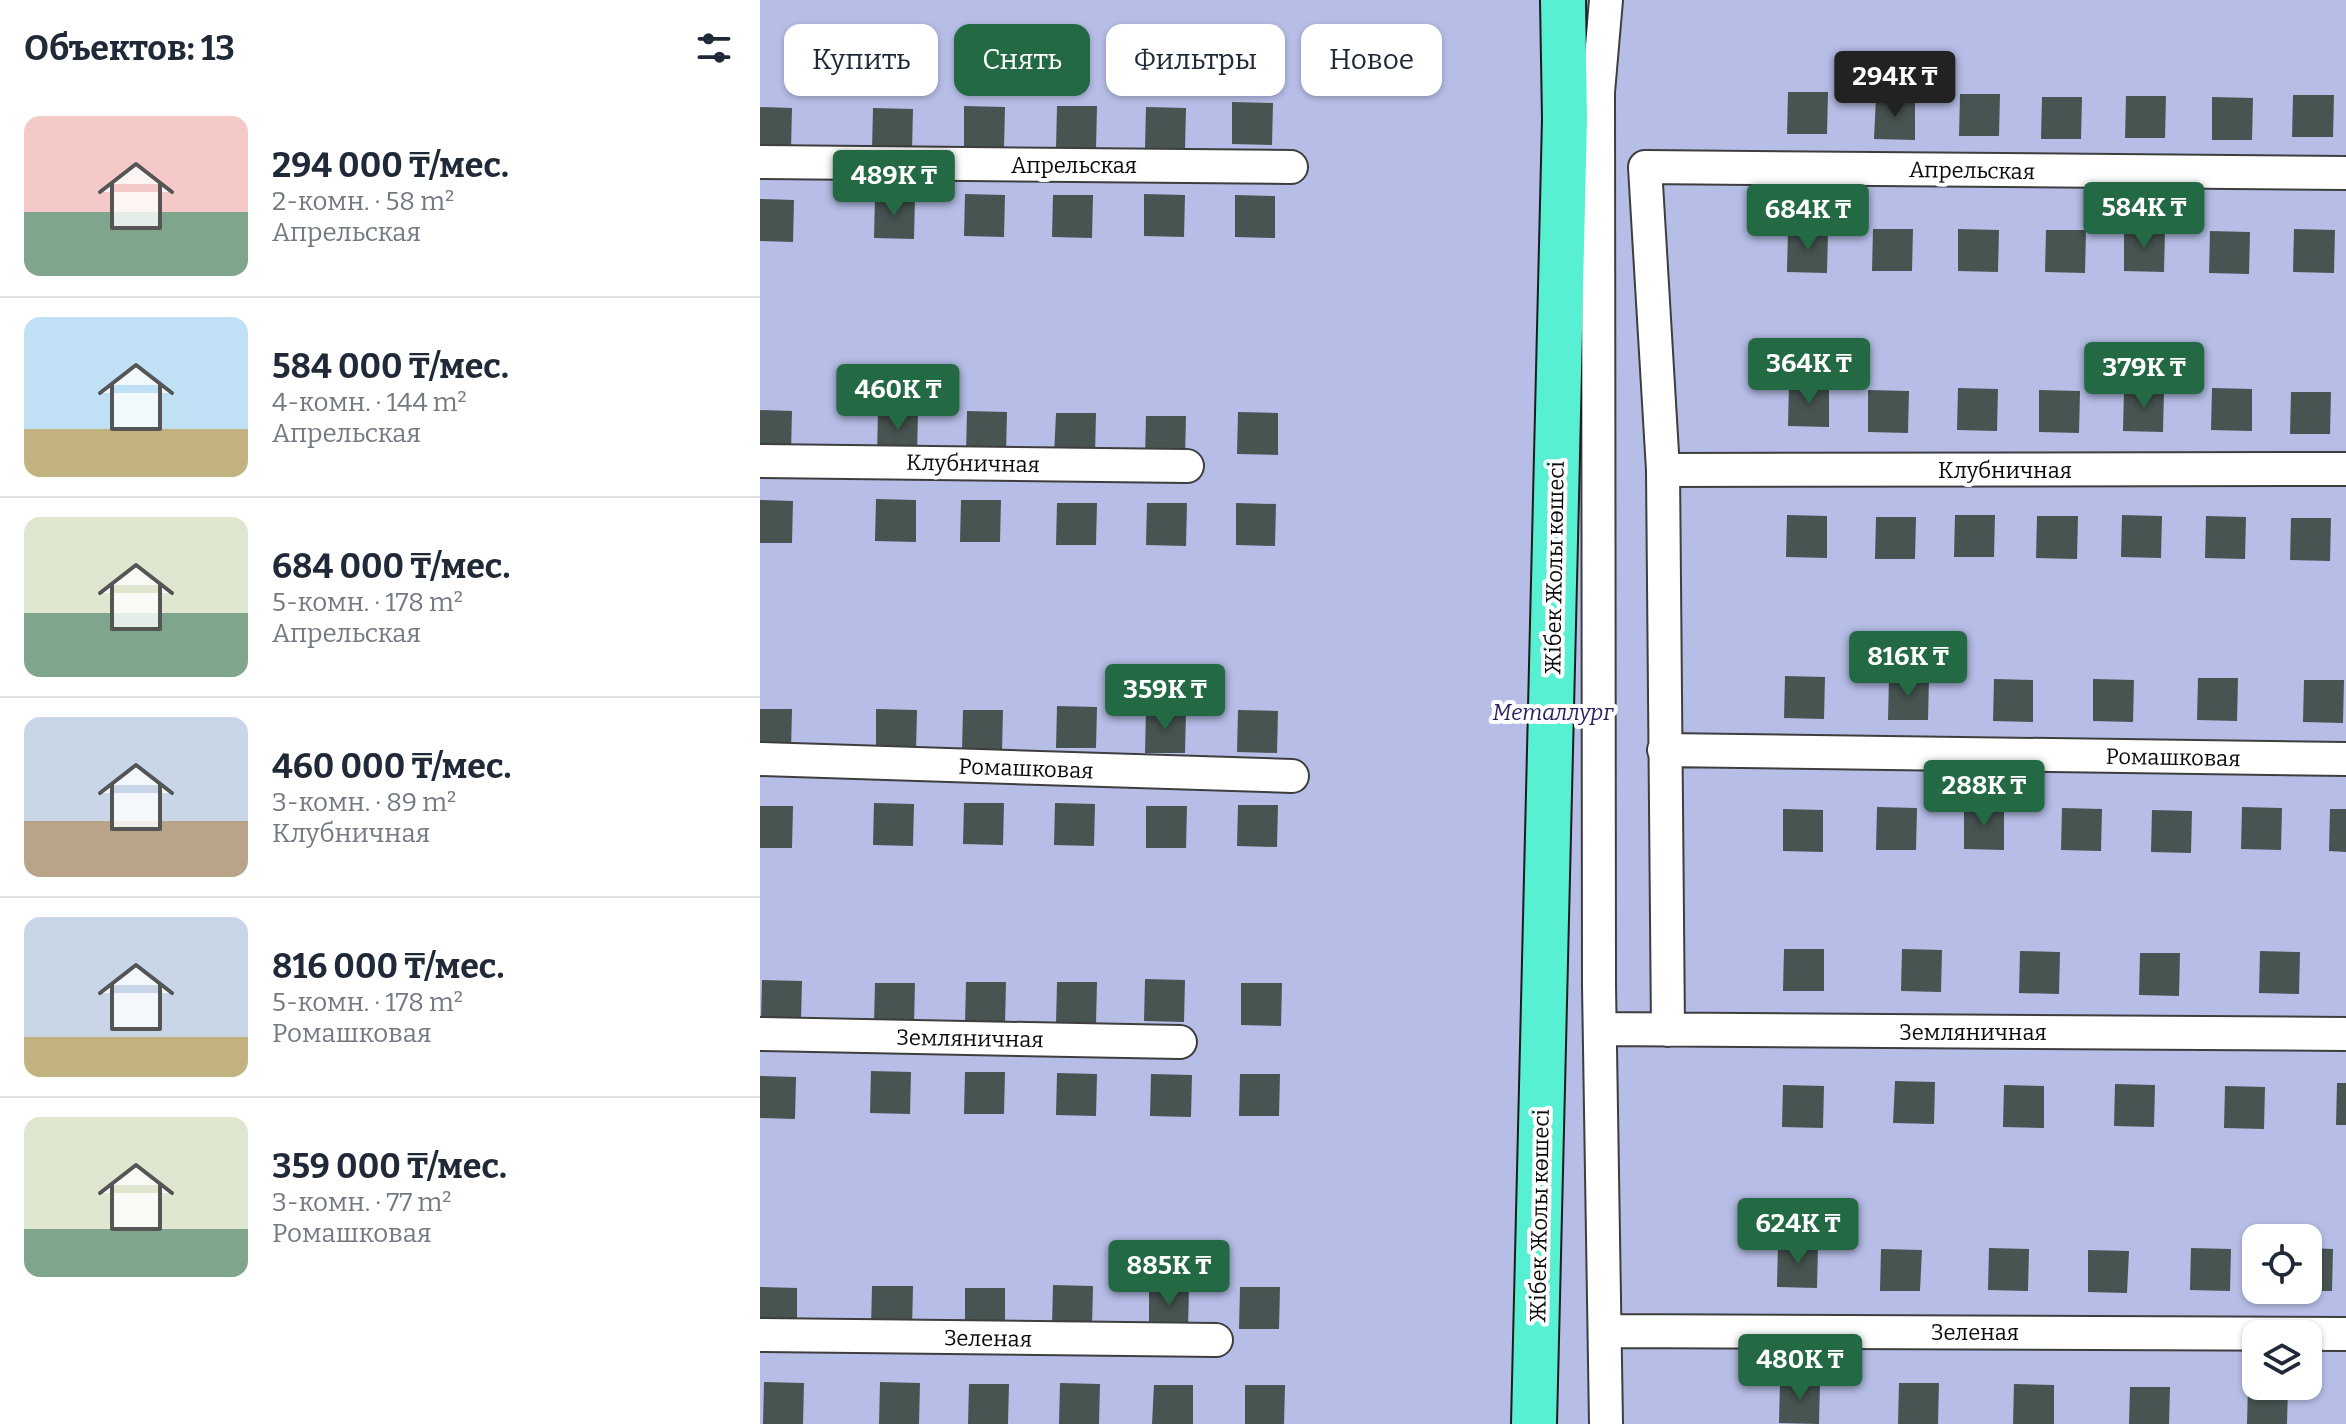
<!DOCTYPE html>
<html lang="ru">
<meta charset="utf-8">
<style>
body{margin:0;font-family:Bitter,serif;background:#f6f6f7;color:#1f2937;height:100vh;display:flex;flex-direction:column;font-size:30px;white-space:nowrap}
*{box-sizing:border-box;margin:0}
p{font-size:26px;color:#747a83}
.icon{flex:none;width:44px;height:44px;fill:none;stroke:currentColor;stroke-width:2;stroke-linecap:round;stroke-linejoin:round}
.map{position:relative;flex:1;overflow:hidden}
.side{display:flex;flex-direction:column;background:#fff;width:760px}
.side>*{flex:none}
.banner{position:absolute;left:24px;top:24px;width:760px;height:72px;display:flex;gap:16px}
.tools{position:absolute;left:1482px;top:1224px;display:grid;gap:16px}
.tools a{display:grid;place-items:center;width:80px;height:80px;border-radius:16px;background:#fff;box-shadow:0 2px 6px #0004;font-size:40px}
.price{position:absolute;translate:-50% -68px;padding:0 18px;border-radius:8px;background:#236944;color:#fff;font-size:26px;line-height:52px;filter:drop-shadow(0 2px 4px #0008)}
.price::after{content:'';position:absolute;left:50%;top:48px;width:24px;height:18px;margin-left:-12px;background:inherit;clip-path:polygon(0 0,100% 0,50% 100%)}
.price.current{background:#222;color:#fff}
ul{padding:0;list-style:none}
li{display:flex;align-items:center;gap:24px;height:200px;padding:0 24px}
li+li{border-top:2px solid #e0e1e3}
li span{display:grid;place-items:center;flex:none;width:224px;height:160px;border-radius:16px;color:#555}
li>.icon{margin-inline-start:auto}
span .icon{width:96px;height:96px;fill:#fffc;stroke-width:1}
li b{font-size:34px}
h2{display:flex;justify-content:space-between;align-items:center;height:96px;padding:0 24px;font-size:34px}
.chip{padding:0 28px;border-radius:16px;background:#fff;box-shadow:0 2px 6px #0004;font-size:28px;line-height:72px}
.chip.current{background:#236944;color:#fff}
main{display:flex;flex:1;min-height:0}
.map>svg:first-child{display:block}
.green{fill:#b6bee7;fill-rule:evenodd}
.building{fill:#485451}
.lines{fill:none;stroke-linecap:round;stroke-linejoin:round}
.minor-casing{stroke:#3e3e3e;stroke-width:36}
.highway-casing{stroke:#1c1c1c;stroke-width:48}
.minor{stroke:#fff;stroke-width:32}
.highway{stroke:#57f0d3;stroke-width:44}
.labels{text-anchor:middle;stroke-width:8;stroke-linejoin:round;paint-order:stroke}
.street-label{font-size:22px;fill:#0b0b0b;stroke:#fff}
.park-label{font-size:22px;font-style:italic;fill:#281e60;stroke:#fff}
</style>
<main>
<section class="side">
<h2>Объектов: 13<svg class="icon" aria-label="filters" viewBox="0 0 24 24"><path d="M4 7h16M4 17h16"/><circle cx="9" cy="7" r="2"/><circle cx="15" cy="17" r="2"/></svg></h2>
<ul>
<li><span style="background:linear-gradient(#f6c9c9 60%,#7fa58c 0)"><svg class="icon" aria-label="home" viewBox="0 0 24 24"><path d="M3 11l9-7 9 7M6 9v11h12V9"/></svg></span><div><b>294 000 ₸/мес.</b><p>2-комн. · 58 m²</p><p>Апрельская</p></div></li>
<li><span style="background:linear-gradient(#bfe0f5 70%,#c2b280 0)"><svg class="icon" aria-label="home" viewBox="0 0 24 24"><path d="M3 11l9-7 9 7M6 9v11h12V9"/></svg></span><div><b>584 000 ₸/мес.</b><p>4-комн. · 144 m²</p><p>Апрельская</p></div></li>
<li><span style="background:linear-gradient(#dfe7d0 60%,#7fa58c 0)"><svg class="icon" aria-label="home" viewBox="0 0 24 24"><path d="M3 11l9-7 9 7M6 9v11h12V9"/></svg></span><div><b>684 000 ₸/мес.</b><p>5-комн. · 178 m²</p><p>Апрельская</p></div></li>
<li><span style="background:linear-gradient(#c9d6e8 65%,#b9a48a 0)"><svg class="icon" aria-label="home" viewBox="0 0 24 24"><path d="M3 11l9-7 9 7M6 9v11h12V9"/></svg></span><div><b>460 000 ₸/мес.</b><p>3-комн. · 89 m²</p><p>Клубничная</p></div></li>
<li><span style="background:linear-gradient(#c9d6e8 75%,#c2b280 0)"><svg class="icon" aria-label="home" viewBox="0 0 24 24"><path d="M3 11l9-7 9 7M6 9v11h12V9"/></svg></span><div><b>816 000 ₸/мес.</b><p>5-комн. · 178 m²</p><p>Ромашковая</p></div></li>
<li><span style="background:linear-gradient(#dfe7d0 70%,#7fa58c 0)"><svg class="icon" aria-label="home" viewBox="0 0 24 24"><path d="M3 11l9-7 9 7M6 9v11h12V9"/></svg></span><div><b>359 000 ₸/мес.</b><p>3-комн. · 77 m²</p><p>Ромашковая</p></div></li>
</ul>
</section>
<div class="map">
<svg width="1586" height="1424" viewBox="0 0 1586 1424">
<rect width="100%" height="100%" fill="#eafbfe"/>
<!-- green -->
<path class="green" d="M0 0H1586V1424H0ZM1496 1238H1548V1290H1496ZM1496 1334H1548V1386H1496Z"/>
<!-- building -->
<path class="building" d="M1028 92H1068L1067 134H1027Z
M1200 94H1240L1239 136H1199Z
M1533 95H1574L1573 137H1532Z
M1366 96H1406L1405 138H1365Z
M1116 97 1155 98V140L1114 139Z
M1282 97H1322L1321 139H1281Z
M1452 97 1493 98 1492 140H1452Z
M472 102 513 103 512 145 472 144Z
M204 106 245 107 244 149 204 148Z
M297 106H337L336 149 296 148Z
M0 107 32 108 31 150 0 149Z
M386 107 426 108 425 150 385 149Z
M113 108 153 109 152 151 112 150Z
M205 194 245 195 244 237 204 236Z
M384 194 425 195 424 237 384 236Z
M293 195H333L332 238 292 237Z
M475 195 515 196V238L475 237Z
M115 196 155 197 154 239 114 238Z
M0 199 34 200 33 242 0 241Z
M1113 229H1153L1152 271H1112Z
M1198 229 1239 230 1238 272 1198 271Z
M1364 229 1405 230 1404 272 1364 271Z
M1534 229 1575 230 1574 273 1533 272Z
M1028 230 1068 231 1067 273 1027 272Z
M1286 230H1326L1325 273 1285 272Z
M1450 231 1490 232 1489 274 1449 273Z
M1029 384 1069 385V427L1028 426Z
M1198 388 1238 389 1237 431 1197 430Z
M1452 388 1492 389V431L1451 430Z
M1364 389 1404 390 1403 432 1363 431Z
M1108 390 1149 391 1148 433 1108 432Z
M1279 390 1320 391 1319 433 1279 432Z
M1531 392H1571L1570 434H1530Z
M0 410 32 411 31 453 0 452Z
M118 411 158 412 157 454 117 453Z
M207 411 247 412 246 454 206 453Z
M478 412 518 413V455L477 454Z
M296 413H336L335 456 294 455Z
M386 416H426L425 458H385Z
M116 499 156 500V542L115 541Z
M0 500 33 501 32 543H0Z
M201 500H241L240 542H200Z
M297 503H337L336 545H296Z
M387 503H427L426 546 386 545Z
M476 503 516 504 515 546 476 545Z
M1027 515 1067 516V558L1026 557Z
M1195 515H1235L1234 557H1194Z
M1362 515 1402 516 1401 558 1361 557Z
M1277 516H1318L1317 559 1276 558Z
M1446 516 1486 517 1485 559 1445 558Z
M1116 517H1156L1155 559H1115Z
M1531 518H1571L1570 561 1530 560Z
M1025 676 1065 677 1064 719 1024 718Z
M1129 677 1169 678 1168 720H1128Z
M1438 678H1478L1477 721 1437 720Z
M1234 679 1273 680V722L1233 721Z
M1333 679 1374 680 1373 722 1333 721Z
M1544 680H1584L1583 723 1543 722Z
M297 706 337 707 336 748H296Z
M0 709H32L31 751H0Z
M116 709 157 710 156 752 116 751Z
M203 710H243L242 752 202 751Z
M386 710 426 711 425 753H385Z
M478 710 518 711 517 753 477 752Z
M114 803 154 804 153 846 113 845Z
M204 803H244L243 845 203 844Z
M295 803 335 804 334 846 294 845Z
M478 805H518L517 847 477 846Z
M0 806H33L32 848H0Z
M386 806H427L426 848H386Z
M1117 807 1157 808 1156 850H1116Z
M1204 807H1244V850L1204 849Z
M1482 807 1522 808 1521 850 1481 849Z
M1302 808 1342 809 1341 851 1301 850Z
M1023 809 1063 810V852L1023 851Z
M1570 809H1586V852L1569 851Z
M1392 810 1432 811 1431 853 1391 852Z
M1024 949H1064V991H1023Z
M1142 949 1182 950 1181 992 1141 991Z
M1260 951 1300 952 1299 994 1259 993Z
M1500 951 1540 952 1539 994 1499 993Z
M1380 953H1420L1419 996 1379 995Z
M385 979 425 980 424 1022 384 1021Z
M2 980 42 981 41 1023 1 1022Z
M206 982H246L245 1025 205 1024Z
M297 982H337L336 1024H296Z
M115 983H155L154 1025H114Z
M481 983H522L521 1026 481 1025Z
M111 1071 151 1072 150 1114 110 1113Z
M205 1072H245L244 1114H204Z
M297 1073 337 1074 336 1116 296 1115Z
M391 1074 432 1075 431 1117 390 1116Z
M480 1074H520L519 1116H479Z
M0 1076 36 1077 35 1119 0 1118Z
M1135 1081 1175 1082 1174 1124 1133 1123Z
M1577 1083H1586V1125H1576Z
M1355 1084 1395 1085 1394 1127 1354 1126Z
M1023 1085 1064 1086 1063 1128 1022 1127Z
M1244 1085 1284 1086V1128L1243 1127Z
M1465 1086 1505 1087 1504 1129 1464 1128Z
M1018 1245 1058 1246 1057 1288 1017 1287Z
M1229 1248 1269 1249 1268 1291 1228 1290Z
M1431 1248 1471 1249 1470 1291 1430 1290Z
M1548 1248 1573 1249 1572 1291H1548Z
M1121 1249 1162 1250 1160 1291H1120Z
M1328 1250 1369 1251 1367 1293 1328 1292Z
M293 1285 333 1286 332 1328 292 1327Z
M112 1286H153L152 1329 111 1328Z
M0 1287 37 1288V1330H0Z
M389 1287H429L428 1330 389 1329Z
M480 1287H520L519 1329H479Z
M205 1288H245V1330H205Z
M1020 1381 1060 1382 1059 1424 1019 1423Z
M4 1382 44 1383 43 1424H3Z
M120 1382 160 1383 159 1424H119Z
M300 1383 340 1384 339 1424H299Z
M1139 1383H1179L1178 1424H1138Z
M209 1384H249L248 1424H208Z
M1254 1384 1294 1385V1424H1253Z
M1488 1384 1528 1386 1527 1424H1487Z
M394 1385H433V1424H392Z
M485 1385H525L524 1424H485Z
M1370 1387H1410L1409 1424H1369Z"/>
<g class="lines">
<defs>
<path id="minor" d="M0 162 531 167
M0 461 427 466
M903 470 1586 469
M904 750 1586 759
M0 759 532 776
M840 1029 1586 1034
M908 1030 903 470 885 167 1586 173
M0 1034 420 1042
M845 1331 1586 1334
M0 1335 456 1340
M846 1424 839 985 838 92 846 0"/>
<path id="highway" d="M774 1424 805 119 803 0"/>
</defs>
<!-- minor casing -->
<use href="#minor" class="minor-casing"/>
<!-- highway casing -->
<use href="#highway" class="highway-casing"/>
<!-- minor -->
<use href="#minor" class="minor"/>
<!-- highway -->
<use href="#highway" class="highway"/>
</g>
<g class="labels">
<!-- street labels -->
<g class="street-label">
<text x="314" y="173">Апрельская</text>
<text transform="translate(1212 170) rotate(1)" y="8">Апрельская</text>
<text transform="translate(213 463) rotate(1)" y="8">Клубничная</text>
<text x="1245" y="478">Клубничная</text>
<text transform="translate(794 568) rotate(-89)" y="8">Жібек Жолы көшесі</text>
<text transform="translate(1413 757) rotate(1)" y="8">Ромашковая</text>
<text transform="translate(266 768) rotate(2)" y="8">Ромашковая</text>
<text x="1213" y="1040">Земляничная</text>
<text transform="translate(210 1038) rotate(1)" y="8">Земляничная</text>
<text transform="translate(779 1216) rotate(-89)" y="8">Жібек Жолы көшесі</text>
<text x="1215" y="1340">Зеленая</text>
<text transform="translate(228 1338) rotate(1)" y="8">Зеленая</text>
</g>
<!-- park labels -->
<g class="park-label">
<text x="793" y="720">Металлург</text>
</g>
</g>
</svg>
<div class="tools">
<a><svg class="icon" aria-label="locate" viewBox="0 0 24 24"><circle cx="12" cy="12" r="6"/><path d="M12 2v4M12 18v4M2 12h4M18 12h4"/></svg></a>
<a><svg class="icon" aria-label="layers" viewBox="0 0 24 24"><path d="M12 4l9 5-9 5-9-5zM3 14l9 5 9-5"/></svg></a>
</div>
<b class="price current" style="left:1135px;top:119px">294K ₸</b>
<b class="price" style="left:134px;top:218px">489K ₸</b>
<b class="price" style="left:1384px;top:250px">584K ₸</b>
<b class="price" style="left:1048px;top:252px">684K ₸</b>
<b class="price" style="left:1049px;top:406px">364K ₸</b>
<b class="price" style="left:1384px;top:410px">379K ₸</b>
<b class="price" style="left:138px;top:432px">460K ₸</b>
<b class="price" style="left:1148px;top:699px">816K ₸</b>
<b class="price" style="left:405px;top:732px">359K ₸</b>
<b class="price" style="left:1224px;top:828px">288K ₸</b>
<b class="price" style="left:1038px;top:1266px">624K ₸</b>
<b class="price" style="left:409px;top:1308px">885K ₸</b>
<b class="price" style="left:1040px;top:1402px">480K ₸</b>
<div class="banner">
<a class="chip">Купить</a>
<a class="chip current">Снять</a>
<a class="chip">Фильтры</a>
<a class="chip">Новое</a>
</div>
</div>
</main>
